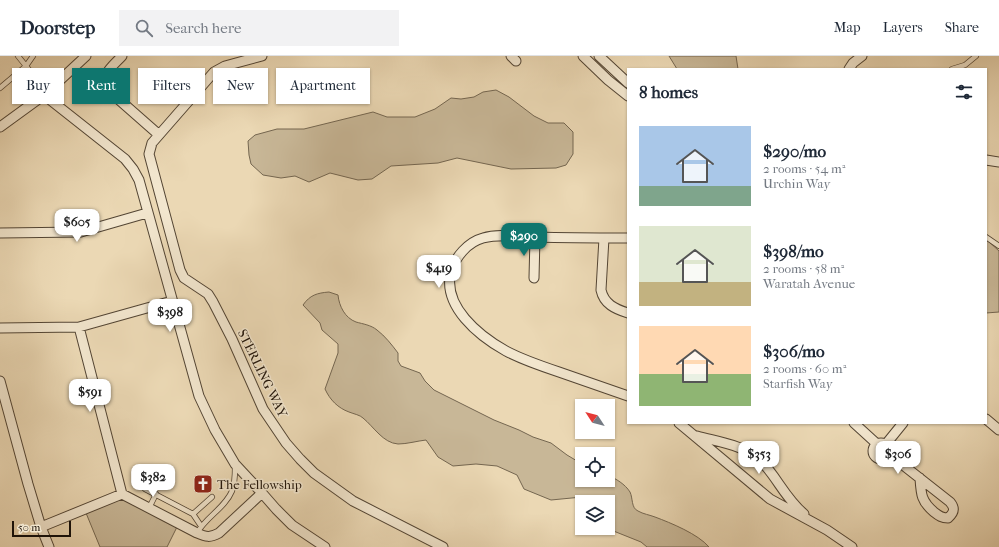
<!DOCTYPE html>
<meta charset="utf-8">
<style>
body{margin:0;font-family:"IM FELL French Canon",serif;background:#f2f2f3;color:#1f2937;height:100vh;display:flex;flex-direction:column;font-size:15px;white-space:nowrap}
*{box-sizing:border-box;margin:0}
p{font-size:13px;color:#747a83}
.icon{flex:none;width:22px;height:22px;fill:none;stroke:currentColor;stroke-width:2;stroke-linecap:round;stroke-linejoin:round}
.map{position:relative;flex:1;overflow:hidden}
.panel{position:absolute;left:627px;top:12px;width:360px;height:356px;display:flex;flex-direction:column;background:#fff;border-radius:0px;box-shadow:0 1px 3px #0004}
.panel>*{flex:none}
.banner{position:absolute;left:12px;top:12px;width:380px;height:36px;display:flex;gap:8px}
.needle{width:26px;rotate:306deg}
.tools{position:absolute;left:575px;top:343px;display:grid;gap:8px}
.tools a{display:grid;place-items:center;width:40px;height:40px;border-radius:0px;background:#fff;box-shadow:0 1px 3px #0004;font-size:20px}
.scale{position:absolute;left:12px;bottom:10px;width:59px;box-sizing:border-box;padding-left:4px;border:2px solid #201409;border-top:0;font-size:11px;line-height:14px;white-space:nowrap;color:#201409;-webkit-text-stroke:3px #f2e6ce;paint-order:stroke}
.price{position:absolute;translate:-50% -34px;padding:0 9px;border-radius:8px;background:#fff;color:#222;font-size:13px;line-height:26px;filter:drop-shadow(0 1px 2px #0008)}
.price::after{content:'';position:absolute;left:50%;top:24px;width:12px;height:9px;margin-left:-6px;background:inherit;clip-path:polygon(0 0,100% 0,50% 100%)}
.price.on{background:#0f766e;color:#fff}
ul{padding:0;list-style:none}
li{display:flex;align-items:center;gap:12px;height:100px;padding:0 12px}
li span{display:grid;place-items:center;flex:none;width:112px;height:80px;border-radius:0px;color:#555}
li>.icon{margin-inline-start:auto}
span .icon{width:48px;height:48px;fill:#fffc;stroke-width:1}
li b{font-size:17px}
h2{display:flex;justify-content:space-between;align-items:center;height:48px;padding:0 12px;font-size:17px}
.pill{padding:0 14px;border-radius:0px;background:#fff;box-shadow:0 1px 3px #0004;font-size:14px;line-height:36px}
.pill.on{background:#0f766e;color:#fff}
header{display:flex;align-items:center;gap:24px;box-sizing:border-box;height:56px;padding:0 20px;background:#fff;border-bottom:1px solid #e0e1e3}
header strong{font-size:19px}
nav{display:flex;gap:22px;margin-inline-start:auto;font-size:14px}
.search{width:280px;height:36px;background:#f2f2f3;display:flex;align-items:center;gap:10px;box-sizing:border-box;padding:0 14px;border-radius:0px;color:#747a83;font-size:15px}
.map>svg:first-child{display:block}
.green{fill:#c8b797;stroke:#746650}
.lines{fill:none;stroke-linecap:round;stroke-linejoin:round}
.service-casing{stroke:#534534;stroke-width:6}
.minor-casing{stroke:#534534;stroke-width:11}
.service{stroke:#f2e6ce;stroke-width:4.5}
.minor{stroke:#f2e6ce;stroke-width:9}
.labels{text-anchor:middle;stroke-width:3;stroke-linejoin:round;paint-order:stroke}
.street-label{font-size:13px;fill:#201409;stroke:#f2e6ce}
.poi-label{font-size:13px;fill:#201409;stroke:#f2e6ce;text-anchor:start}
</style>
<header>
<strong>Doorstep</strong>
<div class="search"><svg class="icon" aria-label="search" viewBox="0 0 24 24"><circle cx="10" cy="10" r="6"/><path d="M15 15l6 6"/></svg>Search here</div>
<nav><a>Map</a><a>Layers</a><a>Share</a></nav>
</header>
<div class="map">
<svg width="999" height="491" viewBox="0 0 999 491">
<rect width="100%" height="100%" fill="#ebd8b4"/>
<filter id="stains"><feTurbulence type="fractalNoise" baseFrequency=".005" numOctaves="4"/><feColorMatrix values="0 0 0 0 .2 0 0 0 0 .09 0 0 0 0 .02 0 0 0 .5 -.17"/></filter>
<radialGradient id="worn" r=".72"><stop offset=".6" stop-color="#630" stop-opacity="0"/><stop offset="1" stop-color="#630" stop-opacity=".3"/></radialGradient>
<!-- green -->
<path class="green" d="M669 0H736L738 13H677Z
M496 34 509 41 534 60 548 67H564L573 76V98L566 109 556 112 511 113 457 102 438 107 391 110 372 123 358 124 330 117 309 126 295 120 281 122 263 119 251 108 249 99 248 85 255 79 277 73H304L373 56 387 61H415L435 53 451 42 461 43 474 41 483 36Z
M986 183 999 195V256L986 257Z
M329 236 338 239C339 250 345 262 356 266 363 268 371 269 377 274 385 280 392 289 398 297V305L401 310 420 317 425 325 434 334 494 364 519 374 533 381 551 387 567 399 582 408V424H608V419C616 423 625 428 630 436 633 442 631 452 638 455 643 458 650 459 655 461 671 467 698 478 709 491H647L641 486 611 474 608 465V446H590L582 441 551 444 524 433 517 419 497 410 476 408 453 410 438 401 426 384C417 385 407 388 398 388 383 387 374 371 363 362 360 359 354 358 349 356 338 352 330 344 325 333L338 297V288L322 274 320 267 303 249C310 239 317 237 329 236Z
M120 443 128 444 178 469 167 491H100L86 457Z"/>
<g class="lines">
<defs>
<path id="service" d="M18 0 42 30 44 39
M952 13 965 9 976 0
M0 32 26 10 33 0
M986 181 999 190
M145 433 193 458 212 441
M149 452 156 438
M193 458 201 470
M197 477C206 461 225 452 232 435 235 428 235 418 235 410"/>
<path id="minor" d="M122 0C113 10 98 20 108 34L158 78
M262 0 225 10 214 16 152 87 149 98 180 214 184 222 208 238 213 246 232 283 263 353 286 387 300 403 314 417 353 445 443 491
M511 0 516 5
M583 0 608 24 628 40
M599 0 628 27
M849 13 853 7 862 0
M44 39 125 103 133 113 139 124 199 340 215 374 235 408 262 437 276 453 292 469 325 491
M0 71 44 39 86 0
M986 104 999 106
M0 177 81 176 147 157
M604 182 601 234C604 248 615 253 628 257
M628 182C598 182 567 182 537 181 519 181 500 177 483 182 468 186 455 201 451 216 442 250 479 280 506 295 523 304 541 310 559 316 582 324 605 332 628 340
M534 222 535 181
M79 271 122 438
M0 272 79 271 172 245
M0 325 28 428 41 471 49 491
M986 363 999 374
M679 367 770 443 827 474 852 491
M854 367 877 388
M697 380C718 386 745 389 761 405 777 421 785 442 804 458
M873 395a8 8 0 1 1 16 0a8 8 0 1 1-16 0Z
M886 388 903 367
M889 398 950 446C955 452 955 456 948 462 942 462 939 460 934 456 921 445 921 438 920 422
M41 471 122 438 197 477C206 481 210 482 219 477L262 437"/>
</defs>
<!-- service casing -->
<use href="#service" class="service-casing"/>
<!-- minor casing -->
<use href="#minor" class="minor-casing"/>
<!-- service -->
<use href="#service" class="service"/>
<!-- minor -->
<use href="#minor" class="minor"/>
</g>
<!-- icons -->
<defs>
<symbol id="church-square" viewBox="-11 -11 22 22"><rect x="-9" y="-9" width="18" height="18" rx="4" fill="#8f2418" stroke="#f2e6ce"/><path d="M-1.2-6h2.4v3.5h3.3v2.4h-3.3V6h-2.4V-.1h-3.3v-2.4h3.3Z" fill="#fff"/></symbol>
</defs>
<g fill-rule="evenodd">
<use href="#church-square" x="192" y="417" width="22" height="22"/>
</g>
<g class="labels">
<!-- street labels -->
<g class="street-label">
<text transform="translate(263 317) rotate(64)" y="5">STERLING WAY</text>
</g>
<!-- poi labels -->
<g class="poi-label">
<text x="217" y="433">The Fellowship</text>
</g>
</g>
<rect width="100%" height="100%" filter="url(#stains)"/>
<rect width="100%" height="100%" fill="url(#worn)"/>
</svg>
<div class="tools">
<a><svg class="needle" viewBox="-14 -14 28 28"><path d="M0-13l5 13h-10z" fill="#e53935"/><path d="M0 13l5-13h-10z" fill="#747a83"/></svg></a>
<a><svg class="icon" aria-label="locate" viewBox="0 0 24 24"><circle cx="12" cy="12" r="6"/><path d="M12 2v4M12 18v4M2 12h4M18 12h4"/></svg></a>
<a><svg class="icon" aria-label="layers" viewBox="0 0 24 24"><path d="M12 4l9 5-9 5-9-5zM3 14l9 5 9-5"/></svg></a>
</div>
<div class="scale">50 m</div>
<b class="price" style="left:77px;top:187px">$605</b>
<b class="price on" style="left:524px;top:201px">$290</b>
<b class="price" style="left:439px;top:233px">$419</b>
<b class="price" style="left:170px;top:277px">$398</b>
<b class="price" style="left:90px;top:357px">$591</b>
<b class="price" style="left:759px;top:419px">$353</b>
<b class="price" style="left:898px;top:419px">$306</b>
<b class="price" style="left:153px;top:442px">$382</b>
<div class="banner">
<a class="pill">Buy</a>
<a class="pill on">Rent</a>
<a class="pill">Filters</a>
<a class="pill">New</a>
<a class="pill">Apartment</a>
</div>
<section class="panel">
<h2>8 homes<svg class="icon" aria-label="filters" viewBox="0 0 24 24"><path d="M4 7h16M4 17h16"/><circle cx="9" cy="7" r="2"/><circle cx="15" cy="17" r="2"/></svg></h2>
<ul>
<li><span style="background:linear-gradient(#a9c7e8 75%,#7fa58c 0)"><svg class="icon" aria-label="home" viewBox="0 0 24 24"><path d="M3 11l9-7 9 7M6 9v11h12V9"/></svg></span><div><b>$290/mo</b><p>2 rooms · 54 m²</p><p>Urchin Way</p></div></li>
<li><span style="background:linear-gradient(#dfe7d0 70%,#c2b280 0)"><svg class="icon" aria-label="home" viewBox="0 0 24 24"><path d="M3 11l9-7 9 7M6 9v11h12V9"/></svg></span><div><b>$398/mo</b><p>2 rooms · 58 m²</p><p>Waratah Avenue</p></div></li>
<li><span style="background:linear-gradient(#ffd9b3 60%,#8fb573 0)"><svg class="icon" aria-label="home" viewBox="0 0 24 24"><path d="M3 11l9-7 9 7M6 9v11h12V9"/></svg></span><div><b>$306/mo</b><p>2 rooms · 60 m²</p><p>Starfish Way</p></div></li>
</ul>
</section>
</div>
